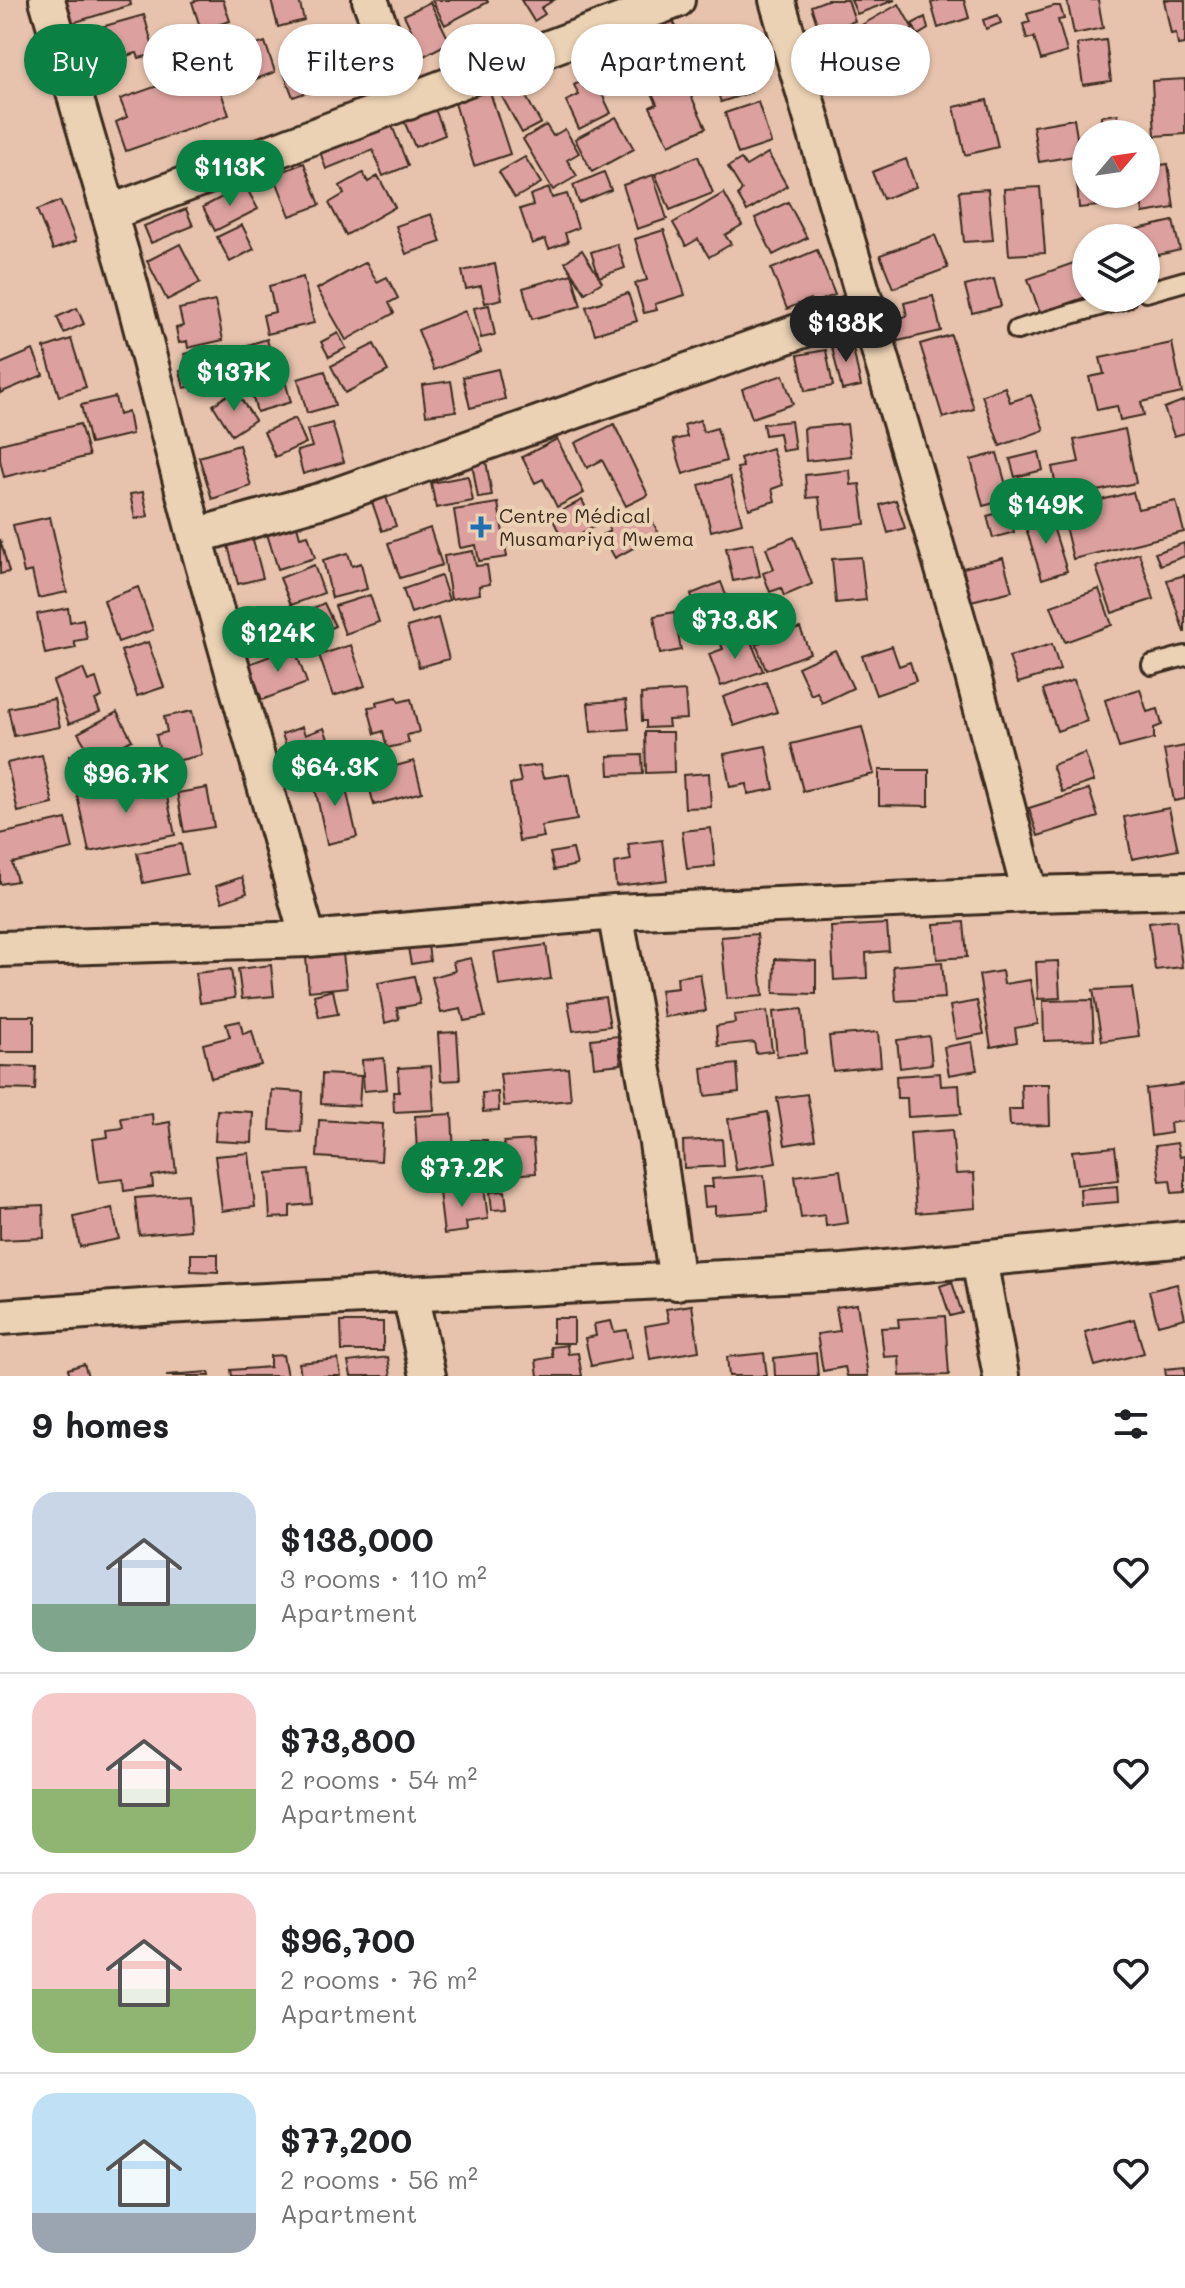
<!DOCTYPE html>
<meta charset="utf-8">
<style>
body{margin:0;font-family:Mali,sans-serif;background:#f6f6f6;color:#202124;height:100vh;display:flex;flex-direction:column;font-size:30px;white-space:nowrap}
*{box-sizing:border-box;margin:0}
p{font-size:26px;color:#757577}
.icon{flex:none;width:44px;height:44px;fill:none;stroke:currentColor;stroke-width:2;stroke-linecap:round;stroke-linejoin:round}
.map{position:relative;height:1376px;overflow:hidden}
.panel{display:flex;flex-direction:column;background:#fff;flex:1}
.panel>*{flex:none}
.top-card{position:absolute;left:24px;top:24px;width:1138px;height:72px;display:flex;gap:16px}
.needle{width:52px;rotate:61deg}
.tools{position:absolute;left:1072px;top:120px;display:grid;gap:16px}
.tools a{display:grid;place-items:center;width:88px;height:88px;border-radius:50%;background:#fff;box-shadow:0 2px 6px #0004;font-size:40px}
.price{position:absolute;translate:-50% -68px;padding:0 18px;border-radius:28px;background:#0b8043;color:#fff;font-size:26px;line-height:52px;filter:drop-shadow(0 2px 4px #0008)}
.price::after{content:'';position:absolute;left:50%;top:48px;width:24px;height:18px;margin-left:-12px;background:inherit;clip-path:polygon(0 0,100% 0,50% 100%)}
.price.selected{background:#222;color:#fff}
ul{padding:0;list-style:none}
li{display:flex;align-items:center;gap:24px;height:200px;padding:0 32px}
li+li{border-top:2px solid #e0e0e0}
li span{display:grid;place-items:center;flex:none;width:224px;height:160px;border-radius:24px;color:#555}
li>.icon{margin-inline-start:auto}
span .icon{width:96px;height:96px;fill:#fffc;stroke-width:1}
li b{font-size:34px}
h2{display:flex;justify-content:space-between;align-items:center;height:96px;padding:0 32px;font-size:34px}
.chip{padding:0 28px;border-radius:36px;background:#fff;box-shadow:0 2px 6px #0004;font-size:28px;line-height:72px}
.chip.selected{background:#0b8043;color:#fff}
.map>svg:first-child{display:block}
.building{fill:#dca19e;stroke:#3b2a1e;stroke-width:2}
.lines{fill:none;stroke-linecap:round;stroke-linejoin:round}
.lane-casing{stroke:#3b2a1e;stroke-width:24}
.street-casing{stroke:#3b2a1e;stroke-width:40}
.lane{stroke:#ecd2b4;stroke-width:18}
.street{stroke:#ecd2b4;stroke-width:34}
.poi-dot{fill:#1f6fb2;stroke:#ecd2b4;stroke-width:3}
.labels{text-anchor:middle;stroke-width:8;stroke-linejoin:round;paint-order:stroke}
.poi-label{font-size:20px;fill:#3b2a1e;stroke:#ecd2b4;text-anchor:start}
</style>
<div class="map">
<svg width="1185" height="1376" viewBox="0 0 1185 1376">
<rect width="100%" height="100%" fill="#e7c3ad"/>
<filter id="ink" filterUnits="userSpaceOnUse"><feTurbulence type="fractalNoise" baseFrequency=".0125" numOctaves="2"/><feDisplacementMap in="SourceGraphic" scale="16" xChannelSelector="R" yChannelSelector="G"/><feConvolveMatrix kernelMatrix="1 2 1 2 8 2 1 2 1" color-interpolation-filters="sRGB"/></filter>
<g filter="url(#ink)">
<!-- building -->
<path class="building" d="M62 0H130L131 5 69 24Z
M199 0H223L230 21 201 30 192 2Z
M271 0H299L304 20 278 27Z
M432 0H487L488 2 445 25Z
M521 0H554L541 8 545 14 534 21Z
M827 0H848L855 21 820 33 811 6Z
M851 0H895L857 14Z
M940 0H964L969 18 938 28 931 3Z
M1067 0H1098L1103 28 1074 34Z
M1164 0H1185V44L1178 45 1176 33 1171 34Z
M430 2 450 42 424 56 404 15Z
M899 4 913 29 869 54 866 48 831 67 816 41 848 23 858 27Z
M1054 6H1060L1064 19 1058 20 1067 52 1041 60 1034 37 1027 39 1023 24 1030 22 1027 14Z
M144 15 155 54 139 58 137 53 103 62 94 29Z
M998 15 1001 23 986 29 983 20Z
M671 16 683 43 664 52 675 77 646 89 633 60 659 48 649 26Z
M925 17 928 29 918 35 912 24Z
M310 35 316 50 295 57 289 43Z
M1106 40 1111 81 1083 85 1077 44Z
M265 42 275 72 226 90 216 60Z
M195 44 205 62 188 71 179 53Z
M747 48 755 70 745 73 751 92 721 102 712 77 701 81 695 65Z
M308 55 320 88 293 97 281 65Z
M212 67 229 115 126 151 116 122 127 117 120 99Z
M513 74 541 123 522 133 495 84Z
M593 75 611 113 579 129 566 101 579 95 574 85Z
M1185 79V134L1155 136 1152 81Z
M487 83 510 154 474 166 452 93Z
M671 84 676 95 688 89 706 128 669 145 650 107 657 104 652 93Z
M987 100 998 147 965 155 954 107Z
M758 102 771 143 738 154 725 113Z
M435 109 445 135 415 147 404 121Z
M1118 114 1119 124 1137 122 1139 134H1088L1087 128 1101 126V116Z
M616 117 634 149 592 172 575 139Z
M1074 119 1080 155 1039 162 1033 126Z
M391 123 408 166 383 176 373 150 326 169 318 146Z
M546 125 553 136 565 129 579 153 567 160 577 176 553 190 523 139Z
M768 153 787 186 747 211 738 196 742 190 728 167 741 159 746 166Z
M698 156 713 193 670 210 655 174Z
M525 157 541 183 515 198 499 172Z
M906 159 916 187 883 199 872 172Z
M304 163 320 205 290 216 274 175Z
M1168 164 1174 208 1143 213 1140 194H1146V167Z
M1086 169V194H1117L1118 204 1079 208 1076 170Z
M604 172 611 190 579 203 573 185Z
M363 173 368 182 378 176 395 207 346 235 329 203 344 194 340 186Z
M653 175 667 219 637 229 623 185Z
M245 185 258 209 215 231 203 207Z
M1040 187 1045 253 1009 255 1004 189Z
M549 188 552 198 567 194 578 228 565 233 568 242 549 249 545 239 532 244 520 209 533 205 530 195Z
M988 189 993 240 964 242 959 191Z
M724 193 742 225 725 235 731 244 709 257 698 239 686 246 673 223Z
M60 201 76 241 53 250 37 210Z
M788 202 807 238 773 255 755 218Z
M186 209 193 226 151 243 144 226Z
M431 214 441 242 406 254 396 226Z
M1173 221 1180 250 1146 258V238H1125L1124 232Z
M242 225 254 249 230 262 217 237Z
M664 230 685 295 655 304 657 310 644 313 635 283 647 280 635 239Z
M935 235 948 268 893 288 880 255Z
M180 244 200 283 167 300 147 261Z
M617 244 625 268 599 277 591 252Z
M582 250 602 282 585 293 565 262Z
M817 250 835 295 812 304 810 299 787 309 771 269Z
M1082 260 1086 271V297L1040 313 1028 279Z
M366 262 377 282 387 277 398 298 389 303 394 313 346 340 317 289Z
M495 264 502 299 485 303 481 286 466 289 462 271Z
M572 274 581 306 532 319 523 288Z
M303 277 314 323 267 334 263 315 275 312 269 286Z
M994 279 1001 306 972 313 965 286Z
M628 293 637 321 595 334 586 307Z
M933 296 941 331 898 341 893 320 907 316 904 303Z
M215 301 223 340 188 348 187 341 179 343 176 328 183 326 179 309Z
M489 305 495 335 481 338 474 308Z
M77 308 84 324 64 333 57 317Z
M465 311 481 352 434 370 418 330Z
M338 333 346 348 329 357 321 342Z
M951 335 974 409 943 418 920 344Z
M71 339 86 387 59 396 44 348Z
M267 339 274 367 242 377 235 349Z
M851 339 861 386 842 390 831 343Z
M1172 343 1182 393 1141 402 1144 415 1120 420 1117 406 1097 410 1089 377 1104 374 1100 358Z
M374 344 388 371 345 393 331 366Z
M218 346 227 383 193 391 192 386 184 388 180 371 188 369 184 354Z
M33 350 43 375 0 393V364Z
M826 350 833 386 805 391 798 355Z
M498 369 505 399 470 408 463 377Z
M325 371 335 405 307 413 298 379Z
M283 374 291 402 257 412 249 384Z
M783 375 793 404 752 418 742 389Z
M451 381 456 411 426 415 422 385Z
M1005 387 1010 402 1031 395 1044 430 1000 446 982 395Z
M235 390 255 420 232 435 213 405Z
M115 397 119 415 128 412 132 434 90 444 81 405Z
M1185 400V433L1174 436 1164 408Z
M295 418 306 443 275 457 264 432Z
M700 420 703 432 717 428 726 461 683 474 673 440 687 437 684 425Z
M791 421 795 449 782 451 779 433 765 435 763 424Z
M332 423 344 462 303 474 297 451 312 447 307 430Z
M80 424 89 456 4 477 0 460V444Z
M614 424 648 495 626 506 602 460 587 468 575 443Z
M847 424 851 456 806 461 804 428Z
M1125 429 1136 483 1059 499 1052 467 1079 462 1074 440Z
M557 439 584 493 557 507 543 479 535 483 522 457Z
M239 445 251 486 212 499 199 457Z
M772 448 783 485 772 489 775 501 749 509 737 468 743 467 740 458Z
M1039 452 1043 470 1015 477 1010 459Z
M997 453 1010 499 983 506 971 460Z
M485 455 492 496 478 498 471 457Z
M850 470 851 485 860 484 865 524 823 529 819 497 807 498 805 475Z
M468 476 473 501 436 508 431 483Z
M730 477 742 523 711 531 699 485Z
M143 492 148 516 135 519 130 494Z
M1133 492 1138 509 1176 501 1184 532 1073 559 1061 510Z
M385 494 396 526 382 531 371 499Z
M582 500 595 526 564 542 551 516Z
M896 500 905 528 888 533 880 505Z
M498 503 507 557 479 561 476 545 460 548 454 510Z
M1009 510 1014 532 993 538 987 516Z
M647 511 659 534 615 558 602 535 610 531 605 521 619 513 624 523Z
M1049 514 1067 571 1042 579 1024 522Z
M50 517 67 592 38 598 32 571 24 573 13 525Z
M297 526 300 537 308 535 315 558 278 569 267 534Z
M430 528 442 565 400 578 388 543Z
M252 536 263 578 238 584 227 542Z
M794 537 812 584 784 596 781 588 770 592 763 573 774 569 766 548Z
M0 539 9 572 0 574Z
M753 543 760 576 733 581 726 548Z
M1184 543 1185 556 1160 565 1155 553Z
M473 551 476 566 487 565 490 584 479 586 480 594 451 599 444 556Z
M348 553 352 566 361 563 367 589 332 598 323 560Z
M1139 553 1154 599 1112 613 1096 567Z
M861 557 866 600 836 603 832 559Z
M1003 558 1012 591 971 601 963 568Z
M314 565 324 593 291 605 280 578Z
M1185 575V632H1184L1167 580Z
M441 576 449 600 411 613 403 589Z
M721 582 728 601 698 612 691 594Z
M138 587 153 630 118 642 104 600Z
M1099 589 1112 625 1065 642 1051 606Z
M370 595 379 622 345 634 335 606Z
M324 603 335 626 302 641 292 618Z
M68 608 70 622 83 619 87 639 74 641 76 648 45 654 37 614Z
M674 612 681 650 660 654 654 616Z
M438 618 449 659 419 667 407 627Z
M783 627 785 633 800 628 810 653 766 670 756 644 760 643 758 636Z
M734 634 738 643 750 639 763 671 721 686 709 654 723 649 719 640Z
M148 642 164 687 137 696 121 651Z
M1052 644 1060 670 1018 683 1009 657Z
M351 645 365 686 333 696 319 655Z
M892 646 899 666 910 662 916 681 876 695 862 656Z
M294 647 307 683 262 700 249 664Z
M835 650 853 688 822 703 817 692 811 695 798 667Z
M83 669 88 681 96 678 102 697 95 700 100 712 69 724 53 681Z
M1074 680 1087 721 1057 731 1043 690Z
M766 682 777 712 734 726 723 697Z
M1140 689 1147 712 1158 709 1162 725 1154 728V739L1119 748 1105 700Z
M685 691 687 719 668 720 669 727 646 728V721H642L641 694Z
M397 697 399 702 411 699 419 732 407 735 409 743 387 748 383 731 375 734 368 707 377 706 376 702Z
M54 699 60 727 14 736 8 708Z
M626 700 629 729 591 732 588 703Z
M192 711 202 755 163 764 156 735 167 732 164 717Z
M117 712 132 740 108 753 113 778 75 785 69 756 89 752 78 733Z
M302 727 305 735 324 728 335 758 295 772 282 734Z
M862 727 874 774 803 791 791 744Z
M645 732H673L674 772 646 773Z
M766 746 774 789 748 794 747 784 730 787 724 754Z
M1185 746V799L1174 801 1164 750Z
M1085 753 1094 781 1062 792 1052 765Z
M42 755 53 804 18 812 7 763Z
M642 755 643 774 609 775 608 756Z
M414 761 422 792 374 805 366 774Z
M540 765 543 778 569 774 577 820 541 826 544 837 519 841 510 784 521 782 518 768Z
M879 770H929V806L879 805Z
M342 771 357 837 327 844 313 778Z
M709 773 711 807 685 808 683 775Z
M163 778 175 835 89 852 77 795Z
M207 788 214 827 184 832 177 793Z
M1089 789 1098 817 1038 836 1029 808Z
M1169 808 1178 850 1132 859 1124 817Z
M66 819 73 849 12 863 17 881 0 884V834Z
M711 828 715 866 687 869 682 831Z
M662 840 667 880 616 886 614 863 631 860 628 844Z
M181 844 187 874 143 883 137 853Z
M573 849 577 865 554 870 550 853Z
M242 877 247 893 222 902 216 886Z
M1176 920 1182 967 1155 970 1149 923Z
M964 922 967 957 937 959 934 924Z
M887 924 889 951 866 953 867 978 834 980 831 927Z
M757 934 763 996 727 999 721 937Z
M428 945 430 961 411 964 408 948Z
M546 945 551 979 499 986 494 952Z
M343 954 347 987 309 991 306 958Z
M471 958 485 1017 464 1021 461 1009 441 1013 432 977 455 971 453 962Z
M775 959 816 961V994L774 993Z
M1058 961 1060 998 1038 999 1036 962Z
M942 962 945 998 896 1001 893 966Z
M271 965 274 996 242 999 238 969Z
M231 969 235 998 200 1003 196 973Z
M1002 971 1004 984 1030 980 1038 1024 1015 1028 1017 1042 991 1047 979 975Z
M700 974 706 1011 664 1017 660 990 678 988 677 977Z
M414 976 420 1004 397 1008 399 1019 385 1023 378 983Z
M1132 988 1139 1036 1102 1041 1093 990Z
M333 990 338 1014 319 1017 314 995Z
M605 997 610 1026 573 1031 568 1002Z
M1092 1000 1094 1039 1044 1041 1043 1001Z
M977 1001 984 1034 956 1039 950 1006Z
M802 1009 806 1053 777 1056 773 1012Z
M767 1011 772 1051 756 1053 754 1042 718 1046 716 1026 735 1023 734 1015Z
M0 1016H34V1052H0Z
M240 1021 243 1034 252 1031 261 1065 211 1078 203 1044 230 1037 226 1024Z
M457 1032 460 1080 441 1081 438 1033Z
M878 1032 881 1066 833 1071 829 1036Z
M618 1036 621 1064 594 1067 591 1039Z
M929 1036 932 1064 900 1068 897 1040Z
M972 1042 977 1070 949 1075 944 1047Z
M384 1058 387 1089 364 1091 362 1060Z
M737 1064 739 1092 705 1096 702 1068Z
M0 1066 36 1067 35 1090 0 1089Z
M431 1066 434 1110 394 1112 393 1092H399L398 1068Z
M568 1068 571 1100 504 1106 500 1074Z
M940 1073 941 1086 959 1085 961 1114 908 1117 907 1098H897L896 1076Z
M322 1074 361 1076 359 1106 321 1104Z
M1021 1084H1049L1050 1125 1010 1126 1009 1109H1022Z
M1185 1084V1121L1170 1123 1171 1133 1151 1136 1146 1089Z
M272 1090 303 1092 301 1132 270 1130Z
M498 1092 499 1111 483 1112 482 1093Z
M807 1094 815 1140 785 1145 777 1098Z
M217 1110 253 1112 252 1143 215 1141Z
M768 1112 776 1163 736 1170 728 1119Z
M152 1114 153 1125 170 1122 176 1172 152 1176 153 1187 124 1191 123 1179 99 1182 93 1139 108 1137 107 1130 123 1128 121 1118Z
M452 1114 454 1156 438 1157V1167L418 1169 415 1116Z
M319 1120 383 1124 381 1161 317 1157Z
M952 1130 956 1174 974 1173 976 1208 916 1213 910 1133Z
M722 1139 724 1166 684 1168 683 1141Z
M471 1140H487L489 1177 473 1178Z
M533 1140 536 1173 507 1175 504 1142Z
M1177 1143 1180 1157 1185 1156V1192L1172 1193 1170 1180 1160 1181 1155 1146Z
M1115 1147 1119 1180 1077 1185 1072 1151Z
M249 1153 255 1207 222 1211 215 1156Z
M309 1170 312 1204 290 1206V1217L270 1218 267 1173Z
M840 1170 848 1223 826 1226 825 1215 801 1218 795 1176Z
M764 1175 768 1211 715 1215V1206L705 1207 703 1187H713L712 1179Z
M1117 1186 1118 1202 1081 1205 1080 1189Z
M484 1187 488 1219 466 1222 467 1231 444 1234 439 1192Z
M505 1191 507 1209 492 1210 490 1192Z
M187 1194 190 1230 139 1235 135 1198Z
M43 1205 44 1238 0 1240V1207Z
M112 1208 119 1239 80 1247 74 1217Z
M191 1254H218V1272L191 1271Z
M952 1282 962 1313 950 1316 940 1286Z
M1177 1284 1185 1318 1158 1325 1149 1291Z
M857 1304 868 1376H847L845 1367 823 1371 817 1334 840 1331 836 1307Z
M692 1305 699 1351 650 1359 645 1326 669 1322 666 1309Z
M945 1316 949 1375 900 1376 899 1356 884 1357 881 1328 899 1327 898 1319Z
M553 1318H574V1343H553Z
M1134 1319 1144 1353 1095 1366 1085 1332Z
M611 1321 614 1332 627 1330 632 1358 591 1366 585 1338 596 1336 594 1324Z
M341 1322H383V1351H342Z
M567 1345 568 1354 578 1353 582 1376H538L536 1360 553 1357 551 1347Z
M764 1353 767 1376H729L727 1357Z
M816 1353 818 1376H775L774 1358Z
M283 1355 287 1376H232L231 1370 270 1367V1356Z
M388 1357 391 1376H351L348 1362Z
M338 1359 341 1376H301L299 1363Z
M84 1364 88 1376H70L68 1369Z
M1185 1367V1376H1166L1165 1369Z
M209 1372 210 1376H167V1375Z"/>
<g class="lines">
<defs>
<path id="lane" d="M1146 292 1185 281
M1017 330 1126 298
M1152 665 1185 656"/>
<path id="street" d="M47 0 130 284 195 536 308 939
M370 0 408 102
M777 0 962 634 1030 894
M109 213 677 0
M195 536 323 500 868 307
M615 912 657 1143 677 1282
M0 949 308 939 615 912 1030 894 1185 890
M979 1260 1001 1376
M410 1294 428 1376
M0 1317 143 1307 843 1272 1185 1239"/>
</defs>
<!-- lane casing -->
<use href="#lane" class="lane-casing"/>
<!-- street casing -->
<use href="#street" class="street-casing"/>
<!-- lane -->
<use href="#lane" class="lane"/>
<!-- street -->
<use href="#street" class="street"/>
</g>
</g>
<!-- markers -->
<path class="poi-dot" d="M477 515h8v8h8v8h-8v8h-8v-8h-8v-8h8z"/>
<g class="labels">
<!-- poi labels -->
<g class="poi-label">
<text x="499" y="523">Centre Médical<tspan x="499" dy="23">Musamariya Mwema</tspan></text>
</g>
</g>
</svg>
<div class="tools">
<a><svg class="needle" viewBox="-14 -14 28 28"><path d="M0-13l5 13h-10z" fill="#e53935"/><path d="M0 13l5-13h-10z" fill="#757577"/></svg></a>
<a><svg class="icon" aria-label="layers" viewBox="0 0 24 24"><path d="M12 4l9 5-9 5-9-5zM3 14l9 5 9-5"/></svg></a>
</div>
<b class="price" style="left:230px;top:208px">$113K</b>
<b class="price selected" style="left:846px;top:364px">$138K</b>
<b class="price" style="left:234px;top:413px">$137K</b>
<b class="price" style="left:1046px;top:546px">$149K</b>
<b class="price" style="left:735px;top:661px">$73.8K</b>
<b class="price" style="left:278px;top:674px">$124K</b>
<b class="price" style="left:335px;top:808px">$64.3K</b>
<b class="price" style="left:126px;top:815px">$96.7K</b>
<b class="price" style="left:462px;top:1209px">$77.2K</b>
<div class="top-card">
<a class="chip selected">Buy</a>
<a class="chip">Rent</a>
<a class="chip">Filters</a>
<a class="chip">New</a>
<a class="chip">Apartment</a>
<a class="chip">House</a>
</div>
</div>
<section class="panel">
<h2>9 homes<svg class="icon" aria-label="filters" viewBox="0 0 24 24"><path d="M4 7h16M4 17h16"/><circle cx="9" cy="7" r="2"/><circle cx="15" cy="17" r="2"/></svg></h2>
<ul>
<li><span style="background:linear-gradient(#c9d6e8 70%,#7fa58c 0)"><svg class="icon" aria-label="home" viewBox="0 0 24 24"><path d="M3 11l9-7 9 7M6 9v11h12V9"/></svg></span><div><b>$138,000</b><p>3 rooms · 110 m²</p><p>Apartment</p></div><svg class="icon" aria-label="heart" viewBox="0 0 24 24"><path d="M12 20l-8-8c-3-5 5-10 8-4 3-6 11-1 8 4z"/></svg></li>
<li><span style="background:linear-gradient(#f6c9c9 60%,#8fb573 0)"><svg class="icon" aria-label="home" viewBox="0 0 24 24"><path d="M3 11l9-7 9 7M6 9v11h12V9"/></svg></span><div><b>$73,800</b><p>2 rooms · 54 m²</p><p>Apartment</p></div><svg class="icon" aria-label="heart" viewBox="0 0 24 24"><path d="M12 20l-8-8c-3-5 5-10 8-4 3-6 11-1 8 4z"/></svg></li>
<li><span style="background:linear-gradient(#f6c9c9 60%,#8fb573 0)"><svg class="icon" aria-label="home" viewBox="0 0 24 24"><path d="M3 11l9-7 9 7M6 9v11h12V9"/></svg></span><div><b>$96,700</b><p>2 rooms · 76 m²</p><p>Apartment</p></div><svg class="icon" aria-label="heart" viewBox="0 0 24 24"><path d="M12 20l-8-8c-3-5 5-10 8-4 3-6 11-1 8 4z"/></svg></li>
<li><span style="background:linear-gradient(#bfe0f5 75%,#9aa5b1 0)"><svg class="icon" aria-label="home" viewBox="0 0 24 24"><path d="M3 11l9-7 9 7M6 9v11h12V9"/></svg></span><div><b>$77,200</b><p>2 rooms · 56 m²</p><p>Apartment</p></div><svg class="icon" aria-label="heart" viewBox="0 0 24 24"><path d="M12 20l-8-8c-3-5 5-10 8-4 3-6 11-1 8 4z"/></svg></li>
</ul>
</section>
